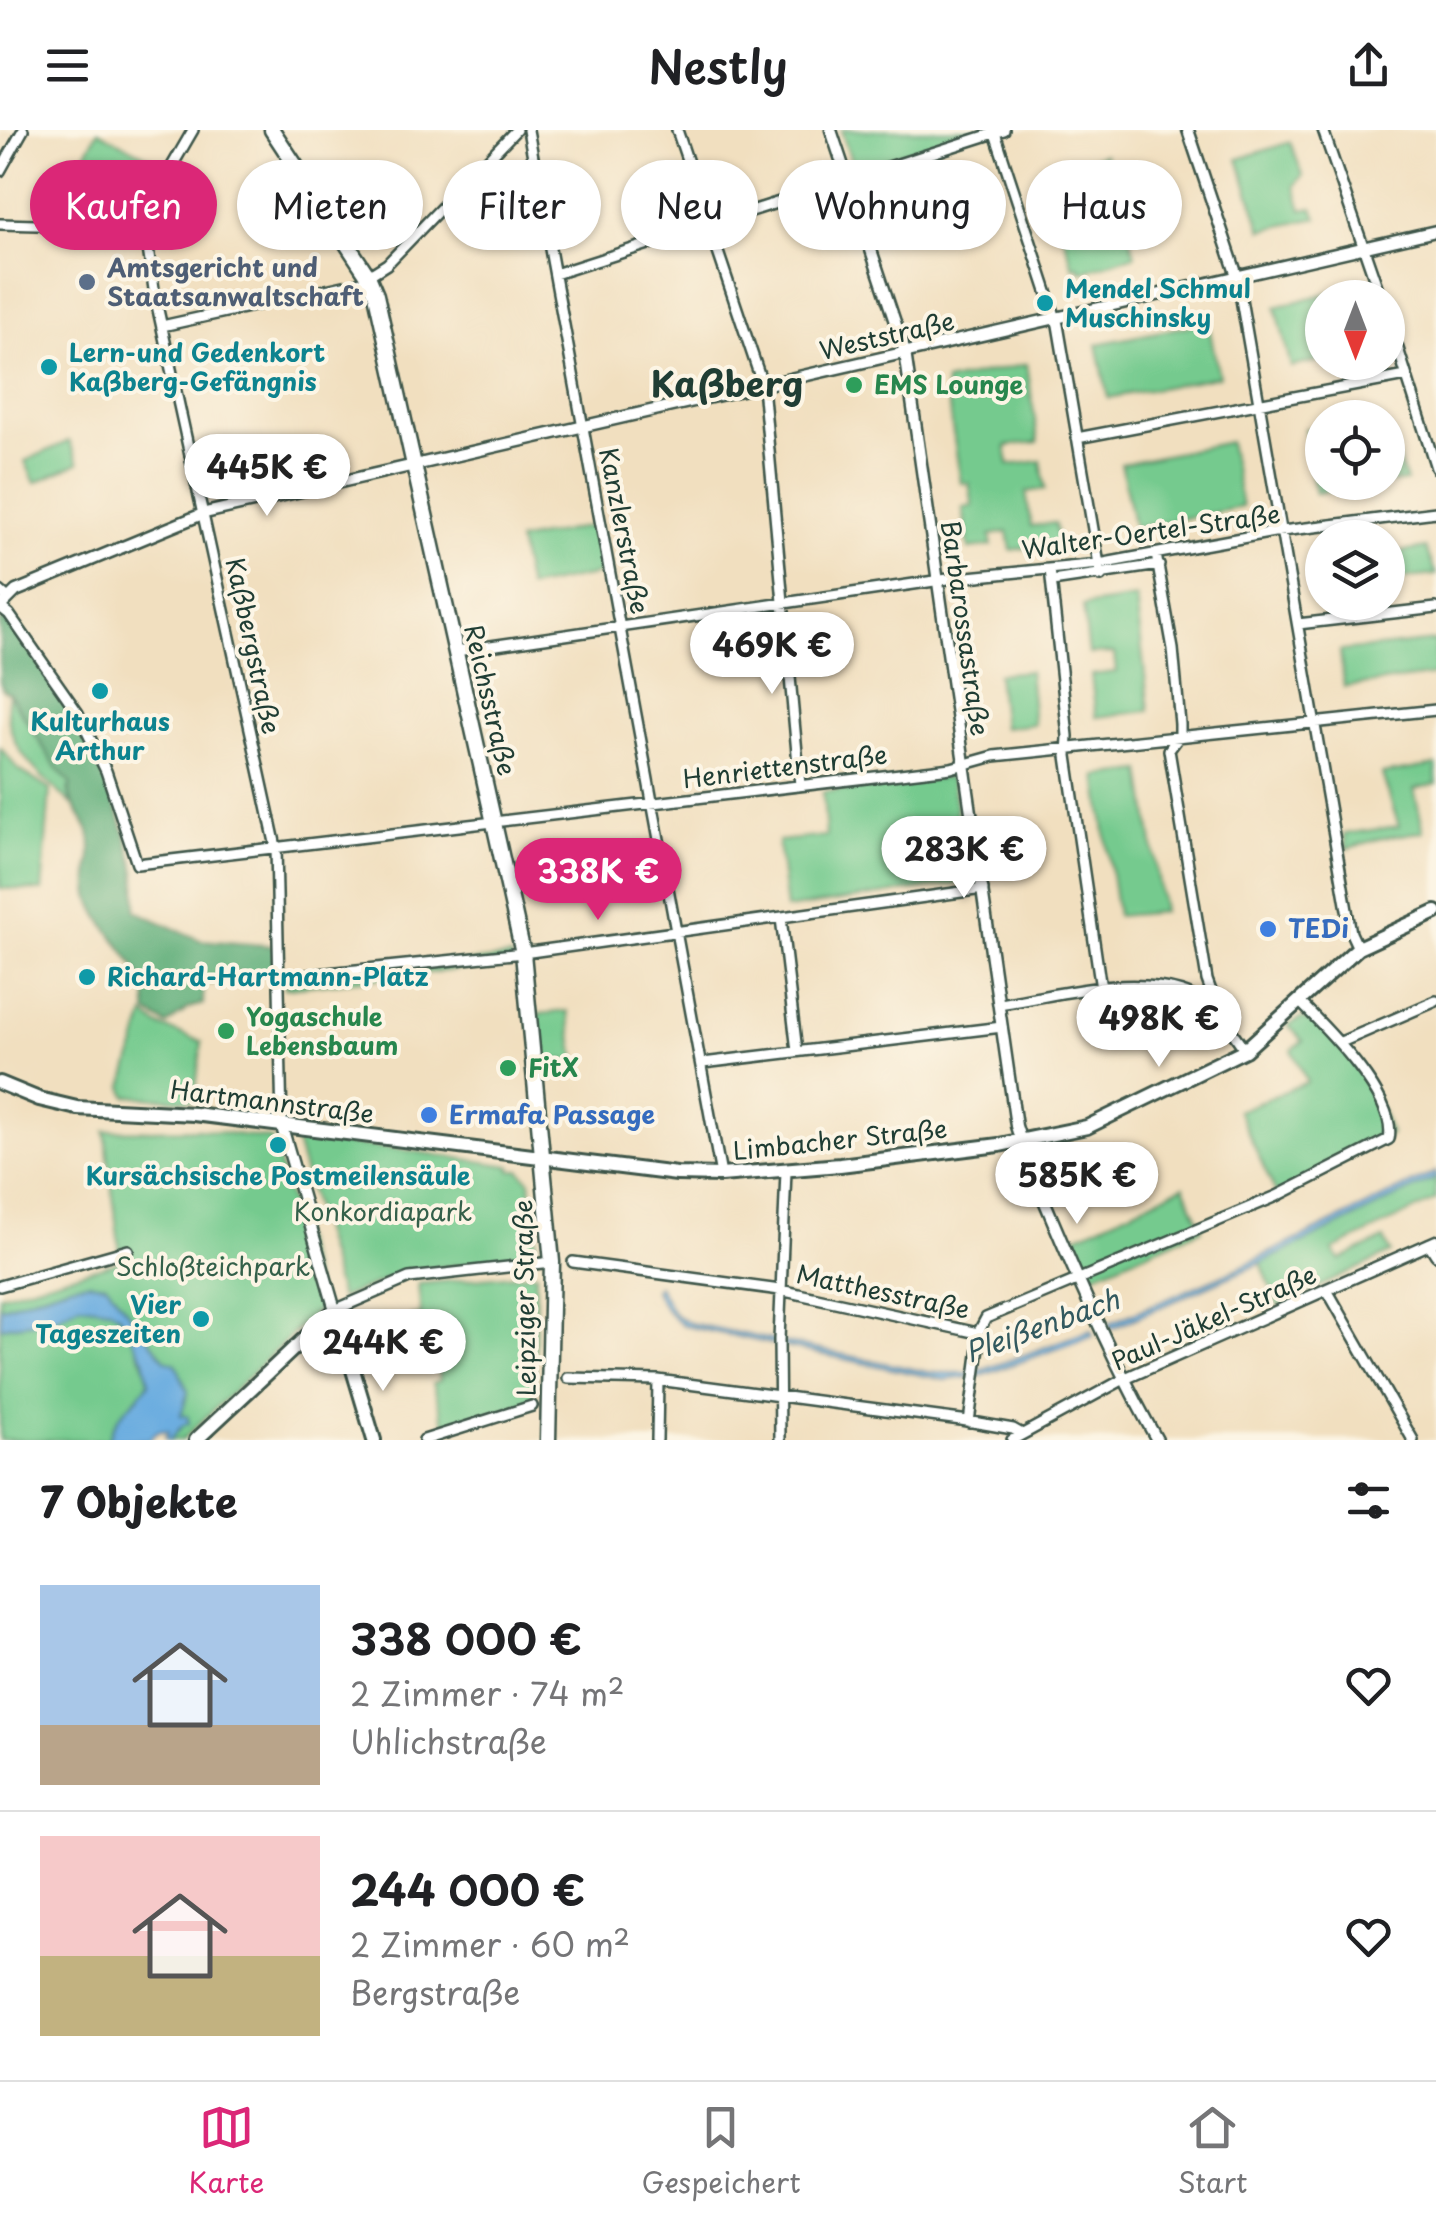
<!DOCTYPE html>
<html lang="de">
<meta charset="utf-8">
<style>
body{margin:0;font-family:"Playpen Sans",sans-serif;background:#f2f2f2;color:#202124;height:100vh;display:flex;flex-direction:column;font-size:38px;white-space:nowrap}
*{box-sizing:border-box;margin:0}
p{font-size:32px;color:#757577}
.icon{flex:none;width:55px;height:55px;fill:none;stroke:currentColor;stroke-width:2;stroke-linecap:round;stroke-linejoin:round}
.map{position:relative;height:1310px;overflow:hidden}
.sheet{display:flex;flex-direction:column;background:#fff;flex:1}
.sheet>*{flex:none}
.top-card{position:absolute;left:30px;top:30px;width:1378px;height:90px;display:flex;gap:20px}
.needle{width:65px;rotate:180deg}
.controls{position:absolute;left:1305px;top:150px;display:grid;gap:20px}
.controls a{display:grid;place-items:center;width:100px;height:100px;border-radius:50%;background:#fff;box-shadow:0 2px 8px #0004;font-size:50px}
.price{position:absolute;translate:-50% -85px;padding:0 22px;border-radius:35px;background:#fff;color:#222;font-size:32px;line-height:65px;filter:drop-shadow(0 2px 5px #0008)}
.price::after{content:'';position:absolute;left:50%;top:60px;width:30px;height:22px;margin-left:-15px;background:inherit;clip-path:polygon(0 0,100% 0,50% 100%)}
.price.active{background:#db2777;color:#fff}
ul{padding:0;list-style:none}
li{display:flex;align-items:center;gap:30px;height:250px;padding:0 40px}
li+li{border-top:2px solid #e0e0e0}
li span{display:grid;place-items:center;flex:none;width:280px;height:200px;border-radius:0px;color:#555}
li>.icon{margin-inline-start:auto}
span .icon{width:120px;height:120px;fill:#fffc;stroke-width:1}
li b{font-size:42px}
h2{display:flex;justify-content:space-between;align-items:center;height:120px;padding:0 40px;font-size:42px}
.pill{padding:0 35px;border-radius:45px;background:#fff;box-shadow:0 2px 8px #0004;font-size:35px;line-height:90px}
.pill.active{background:#db2777;color:#fff}
header{display:flex;justify-content:space-between;align-items:center;height:130px;padding:0 40px;background:#fff;font-size:45px;font-weight:600}
.tabs{display:flex;justify-content:space-around;align-items:center;height:140px;border-top:2px solid #e0e0e0;background:#fff;font-size:28px;color:#757577}
.tabs a{display:grid;justify-items:center;gap:5px}
.tabs .active{color:#db2777}
.map>svg:first-child{display:block}
.green{fill:#74ca8e;stroke:#4a8461;stroke-width:2.5}
.forest{fill:#5fae79;stroke:#3f7656;stroke-width:2.5}
.water{fill:#6cade0;stroke:#46758a;stroke-width:2.5}
.lines{fill:none;stroke-linecap:round;stroke-linejoin:round}
.minor-casing{stroke:#3e5549;stroke-width:14}
.tertiary-casing{stroke:#3e5549;stroke-width:15}
.secondary-casing{stroke:#3e5549;stroke-width:18}
.primary-casing{stroke:#3e5549;stroke-width:19}
.minor{stroke:#fff;stroke-width:9}
.tertiary{stroke:#fff;stroke-width:10}
.secondary{stroke:#fff;stroke-width:12}
.primary{stroke:#fff;stroke-width:14}
.service-dot{fill:#5c6f8a;stroke:#fcf5e5;stroke-width:4}
.culture-dot{fill:#0f9aa8;stroke:#fcf5e5;stroke-width:4}
.leisure-dot{fill:#2e9e5b;stroke:#fcf5e5;stroke-width:4}
.shop-dot{fill:#3f7fe0;stroke:#fcf5e5;stroke-width:4}
.labels{text-anchor:middle;stroke-width:8;stroke-linejoin:round;paint-order:stroke}
.service-label{font-size:25px;font-weight:bold;fill:#4e5e75;stroke:#fcf5e5;text-anchor:start}
.culture-label{font-size:25px;font-weight:bold;fill:#0d838f;stroke:#fcf5e5;text-anchor:start}
.street-label{font-size:25px;fill:#1f3d34;stroke:#fcf5e5}
.leisure-label{font-size:25px;font-weight:bold;fill:#27864d;stroke:#fcf5e5;text-anchor:start}
.shop-label{font-size:25px;font-weight:bold;fill:#366cbe;stroke:#fcf5e5;text-anchor:start}
.park-label{font-size:25px;fill:#34604a;stroke:#fcf5e5}
.water-label{font-size:28px;font-style:italic;fill:#32595f;stroke:#fcf5e5}
.district-label{font-size:35px;font-weight:bold;fill:#1f3d34;stroke:#fcf5e5}
</style>
<header><svg class="icon" aria-label="menu" viewBox="0 0 24 24"><path d="M4 6h16M4 12h16M4 18h16"/></svg>Nestly<svg class="icon" aria-label="share" viewBox="0 0 24 24"><path d="M12 15V3M7 8l5-5 5 5M5 13v7h14v-7"/></svg></header>
<div class="map">
<svg width="1436" height="1310" viewBox="0 0 1436 1310">
<rect width="100%" height="100%" fill="#fcf5e5"/>
<filter id="ink" filterUnits="userSpaceOnUse"><feTurbulence type="fractalNoise" baseFrequency=".01" numOctaves="2"/><feDisplacementMap in="SourceGraphic" scale="20" xChannelSelector="R" yChannelSelector="G"/><feConvolveMatrix kernelMatrix="1 2 1 2 8 2 1 2 1" color-interpolation-filters="sRGB"/></filter>
<filter id="wash" filterUnits="userSpaceOnUse"><feTurbulence type="fractalNoise" baseFrequency=".0048" numOctaves="4" result="noise"/><feDisplacementMap in="SourceGraphic" scale="40" xChannelSelector="R" yChannelSelector="G"/><feGaussianBlur stdDeviation="2.25" result="paint"/><feColorMatrix in="noise" values="0 0 0 0 0 0 0 0 0 0 0 0 0 0 0 0 0 1.4 0 .05"/><feComposite in="paint" operator="in"/></filter>
<g filter="url(#wash)">
<rect width="100%" height="100%" fill="#f1dfbf"/>
<!-- green -->
<path class="green" d="M841 0H975L859 38 853 36Z
M98 1 162 34 160 38 139 29 123 56H58V48L75 43Z
M1290 12 1303 45 1295 56 1302 80 1313 78 1317 88 1262 100 1238 29Z
M1104 24 1135 125 1081 142 1079 136 1073 137 1047 52 1069 45 1067 36Z
M1335 161 1338 167 1322 168V230L1291 237 1276 177Z
M1208 192 1219 246 1108 268 1097 214Z
M1027 234 1038 312 1006 316 1009 335 1041 331 1045 359 1026 362 1031 396 1055 393 1058 413 1011 420 1008 402 990 405 992 416 969 419 963 378 973 376 969 353H961L945 252Z
M1322 296V352H1388V300L1406 351 1315 363 1305 299Z
M69 311 79 333 35 353 25 331Z
M1229 312 1242 377 1134 398 1121 334Z
M594 395 603 443 528 458 518 411Z
M1426 418 1436 445 1388 450V424Z
M1136 468 1149 581 1096 587 1091 545 1116 542 1114 523 1089 524 1083 476Z
M1436 511V545L1344 557 1340 521Z
M1029 541 1034 594 1003 598 997 544Z
M9 564 58 640 71 654 68 659 71 673C39 644 0 615 9 564Z
M0 617 18 639 50 660 42 761 0 758Z
M1436 635V654L1414 659 1424 701 1378 709 1347 719 1344 704 1399 696 1382 644Z
M1142 641 1163 782 1117 786 1097 646Z
M948 647 952 650 967 752 786 779 778 711 826 706 823 662Z
M512 827 513 834 285 858V853Z
M568 881 576 930H543L538 884Z
M145 885 159 896 202 912 194 971 127 966 123 957Z
M1301 888C1350 898 1374 963 1391 1004L1277 1066 1238 981 1307 952 1292 920 1303 911 1288 895Z
M199 999 270 1009 273 1013 321 1177 182 1310H170L183 1295 176 1234 166 1231 106 1154 70 1155 0 1178V1165L121 1131 105 1001Z
M295 1009 405 1020 511 1036V1040H520L530 1051 538 1125 406 1142 340 1168Z
M1436 1048V1070L1333 1120 1340 1130 1384 1109 1391 1123 1278 1176 1261 1133Z
M1184 1056 1202 1099 1088 1147 1072 1108Z
M536 1143 535 1271 445 1296 433 1253 440 1250 435 1227 407 1233 401 1205 413 1202 410 1187 421 1185 418 1154Z
M80 1175C91 1176 103 1174 113 1180 125 1188 148 1238 149 1253 133 1277 117 1280 108 1310H0V1197Z"/>
<!-- forest -->
<path class="forest" d="M3 490 12 492C62 566 113 645 134 734 138 749 136 766 136 781L200 810 274 816 275 845 223 841 217 853H203V874L189 878 167 895 147 882C150 835 108 812 92 772 83 748 96 726 89 702 83 685 65 672 71 653L58 640 10 564 3 560 0 551V491Z"/>
<!-- water -->
<path class="water" d="M1436 1042V1048L1261 1133 1111 1199 1108 1194 1232 1141Z
M88 1152 106 1154 165 1230 176 1234 188 1262 181 1285 187 1286 189 1293 183 1295 170 1310 165 1308 168 1301H158L149 1310H108C117 1280 133 1277 149 1253L144 1230 119 1185 110 1179 80 1175 52 1190 0 1197V1178L70 1155Z
M658 1156 674 1184 690 1193 933 1243H966L986 1239 1091 1200 1093 1206 984 1245 945 1250 685 1196C669 1188 662 1174 654 1159Z"/>
</g>
<g filter="url(#ink)">
<g class="lines">
<defs>
<path id="minor" d="M193 0 161 55 145 98 155 166 276 717 282 996
M528 0 721 1045
M677 0 763 256 800 655
M994 0 1058 195 1101 446
M1323 0 1381 168
M0 41 23 0
M0 94 145 98
M555 144 1004 0
M368 146 387 134 516 0
M1237 146 1351 803 1358 818
M1388 187 1436 338
M162 196 362 152
M1077 308 1406 246
M1156 424 1173 519 1180 594V605L1169 620 1207 850 1219 883 1245 920
M1050 439 1068 606 1067 626 1101 859
M1052 451 1159 435
M0 461 8 468
M0 477 9 484 78 583 106 641 137 734 951 638 994 626 1436 580
M1298 494 1436 478
M456 521 948 449 1099 434 1274 402 1436 382
M781 788 797 921
M278 848 523 823 983 759
M999 874C1056 866 1125 845 1182 862 1194 865 1205 874 1216 881
M1341 912 1436 871
M703 933 1002 897
M1429 1114 1436 1125
M573 1132 780 1160 978 1203
M0 1156 128 1120
M1327 1160 1413 1310
M335 1180 409 1148 552 1132
M978 1203 986 1188 1277 1066 1389 1009C1398 969 1326 898 1299 871
M568 1248 658 1250 961 1290 1013 1299 1022 1304
M969 1292 979 1217 978 1203
M424 1310 532 1276
M657 1310 658 1250
M780 1310 779 1210 786 1041
M1012 1310 1124 1249"/>
<path id="tertiary" d="M831 0 905 222 1016 996C1028 1035 1045 1072 1061 1110 1090 1178 1120 1245 1157 1310
M1188 0 1237 146
M0 477 16 461 205 383 1436 101
M282 997 335 1180
M1124 1249 1436 1111"/>
<path id="secondary" d="M0 953 39 969 77 978 194 984 677 1044 721 1045 840 1035 999 1015 1087 997 1245 920 1358 818 1436 782
M196 1310 335 1180 374 1310"/>
<path id="primary" d="M272 0 368 146 376 165 523 823 552 1132 548 1310"/>
</defs>
<!-- minor casing -->
<use href="#minor" class="minor-casing"/>
<!-- tertiary casing -->
<use href="#tertiary" class="tertiary-casing"/>
<!-- secondary casing -->
<use href="#secondary" class="secondary-casing"/>
<!-- primary casing -->
<use href="#primary" class="primary-casing"/>
<!-- minor -->
<use href="#minor" class="minor"/>
<!-- tertiary -->
<use href="#tertiary" class="tertiary"/>
<!-- secondary -->
<use href="#secondary" class="secondary"/>
<!-- primary -->
<use href="#primary" class="primary"/>
</g>
</g>
<!-- markers -->
<circle class="service-dot" cx="87" cy="152" r="10"/>
<g class="culture-dot">
<circle cx="1045" cy="173" r="10"/>
<circle cx="49" cy="237" r="10"/>
<circle cx="100" cy="561" r="10"/>
<circle cx="87" cy="847" r="10"/>
<circle cx="278" cy="1015" r="10"/>
<circle cx="201" cy="1189" r="10"/>
</g>
<g class="leisure-dot">
<circle cx="854" cy="255" r="10"/>
<circle cx="226" cy="901" r="10"/>
<circle cx="508" cy="938" r="10"/>
</g>
<g class="shop-dot">
<circle cx="1268" cy="799" r="10"/>
<circle cx="429" cy="985" r="10"/>
</g>
<g class="labels">
<!-- service labels -->
<g class="service-label">
<text x="107" y="147">Amtsgericht und<tspan x="107" dy="29">Staatsanwaltschaft</tspan></text>
</g>
<!-- culture labels -->
<g class="culture-label">
<text x="1065" y="168">Mendel Schmul<tspan x="1065" dy="29">Muschinsky</tspan></text>
<text x="69" y="232">Lern-und Gedenkort<tspan x="69" dy="29">Kaßberg-Gefängnis</tspan></text>
<text x="100" y="601" text-anchor="middle">Kulturhaus<tspan x="100" dy="29">Arthur</tspan></text>
<text x="107" y="856">Richard-Hartmann-Platz</text>
<text x="278" y="1055" text-anchor="middle">Kursächsische Postmeilensäule</text>
<text x="181" y="1184" text-anchor="end">Vier<tspan x="181" dy="29">Tageszeiten</tspan></text>
</g>
<!-- street labels -->
<g class="street-label">
<text transform="translate(887 206) rotate(-13)" y="9">Weststraße</text>
<text transform="translate(624 401) rotate(79)" y="9">Kanzlerstraße</text>
<text transform="translate(1151 402) rotate(-8)" y="9">Walter-Oertel-Straße</text>
<text transform="translate(965 498) rotate(82)" y="9">Barbarossastraße</text>
<text transform="translate(253 516) rotate(78)" y="9">Kaßbergstraße</text>
<text transform="translate(490 570) rotate(77)" y="9">Reichsstraße</text>
<text transform="translate(785 637) rotate(-7)" y="9">Henriettenstraße</text>
<text transform="translate(272 972) rotate(7)" y="9">Hartmannstraße</text>
<text transform="translate(840 1010) rotate(-6)" y="9">Limbacher Straße</text>
<text transform="translate(883 1162) rotate(12)" y="9">Matthesstraße</text>
<text transform="translate(525 1168) rotate(-91)" y="9">Leipziger Straße</text>
<text transform="translate(1214 1188) rotate(-24)" y="9">Paul-Jäkel-Straße</text>
</g>
<!-- leisure labels -->
<g class="leisure-label">
<text x="874" y="264">EMS Lounge</text>
<text x="246" y="896">Yogaschule<tspan x="246" dy="29">Lebensbaum</tspan></text>
<text x="528" y="947">FitX</text>
</g>
<!-- shop labels -->
<g class="shop-label">
<text x="1288" y="808">TEDi</text>
<text x="449" y="994">Ermafa Passage</text>
</g>
<!-- park labels -->
<g class="park-label">
<text x="383" y="1091">Konkordiapark</text>
<text x="213" y="1146">Schloßteichpark</text>
</g>
<!-- water labels -->
<g class="water-label">
<text transform="translate(1042 1196) rotate(-20)" y="10">Pleißenbach</text>
</g>
<!-- district labels -->
<g class="district-label">
<text x="727" y="267">Kaßberg</text>
</g>
</g>
</svg>
<div class="controls">
<a><svg class="needle" viewBox="-14 -14 28 28"><path d="M0-13l5 13h-10z" fill="#e53935"/><path d="M0 13l5-13h-10z" fill="#757577"/></svg></a>
<a><svg class="icon" aria-label="locate" viewBox="0 0 24 24"><circle cx="12" cy="12" r="6"/><path d="M12 2v4M12 18v4M2 12h4M18 12h4"/></svg></a>
<a><svg class="icon" aria-label="layers" viewBox="0 0 24 24"><path d="M12 4l9 5-9 5-9-5zM3 14l9 5 9-5"/></svg></a>
</div>
<b class="price" style="left:267px;top:389px">445K €</b>
<b class="price" style="left:772px;top:567px">469K €</b>
<b class="price" style="left:964px;top:771px">283K €</b>
<b class="price active" style="left:598px;top:793px">338K €</b>
<b class="price" style="left:1159px;top:940px">498K €</b>
<b class="price" style="left:1077px;top:1097px">585K €</b>
<b class="price" style="left:383px;top:1264px">244K €</b>
<div class="top-card">
<a class="pill active">Kaufen</a>
<a class="pill">Mieten</a>
<a class="pill">Filter</a>
<a class="pill">Neu</a>
<a class="pill">Wohnung</a>
<a class="pill">Haus</a>
</div>
</div>
<section class="sheet">
<h2>7 Objekte<svg class="icon" aria-label="filters" viewBox="0 0 24 24"><path d="M4 7h16M4 17h16"/><circle cx="9" cy="7" r="2"/><circle cx="15" cy="17" r="2"/></svg></h2>
<ul>
<li><span style="background:linear-gradient(#a9c7e8 70%,#b9a48a 0)"><svg class="icon" aria-label="home" viewBox="0 0 24 24"><path d="M3 11l9-7 9 7M6 9v11h12V9"/></svg></span><div><b>338 000 €</b><p>2 Zimmer · 74 m²</p><p>Uhlichstraße</p></div><svg class="icon" aria-label="heart" viewBox="0 0 24 24"><path d="M12 20l-8-8c-3-5 5-10 8-4 3-6 11-1 8 4z"/></svg></li>
<li><span style="background:linear-gradient(#f6c9c9 60%,#c2b280 0)"><svg class="icon" aria-label="home" viewBox="0 0 24 24"><path d="M3 11l9-7 9 7M6 9v11h12V9"/></svg></span><div><b>244 000 €</b><p>2 Zimmer · 60 m²</p><p>Bergstraße</p></div><svg class="icon" aria-label="heart" viewBox="0 0 24 24"><path d="M12 20l-8-8c-3-5 5-10 8-4 3-6 11-1 8 4z"/></svg></li>
</ul>
</section>
<nav class="tabs">
<a class="active"><svg class="icon" aria-label="map" viewBox="0 0 24 24"><path d="M3 6l6-2 6 2 6-2v14l-6 2-6-2-6 2zM9 4v14M15 6v14"/></svg>Karte</a>
<a><svg class="icon" aria-label="saved" viewBox="0 0 24 24"><path d="M7 4h10v16l-5-4-5 4z"/></svg>Gespeichert</a>
<a><svg class="icon" aria-label="home" viewBox="0 0 24 24"><path d="M3 11l9-7 9 7M6 9v11h12V9"/></svg>Start</a>
</nav>
